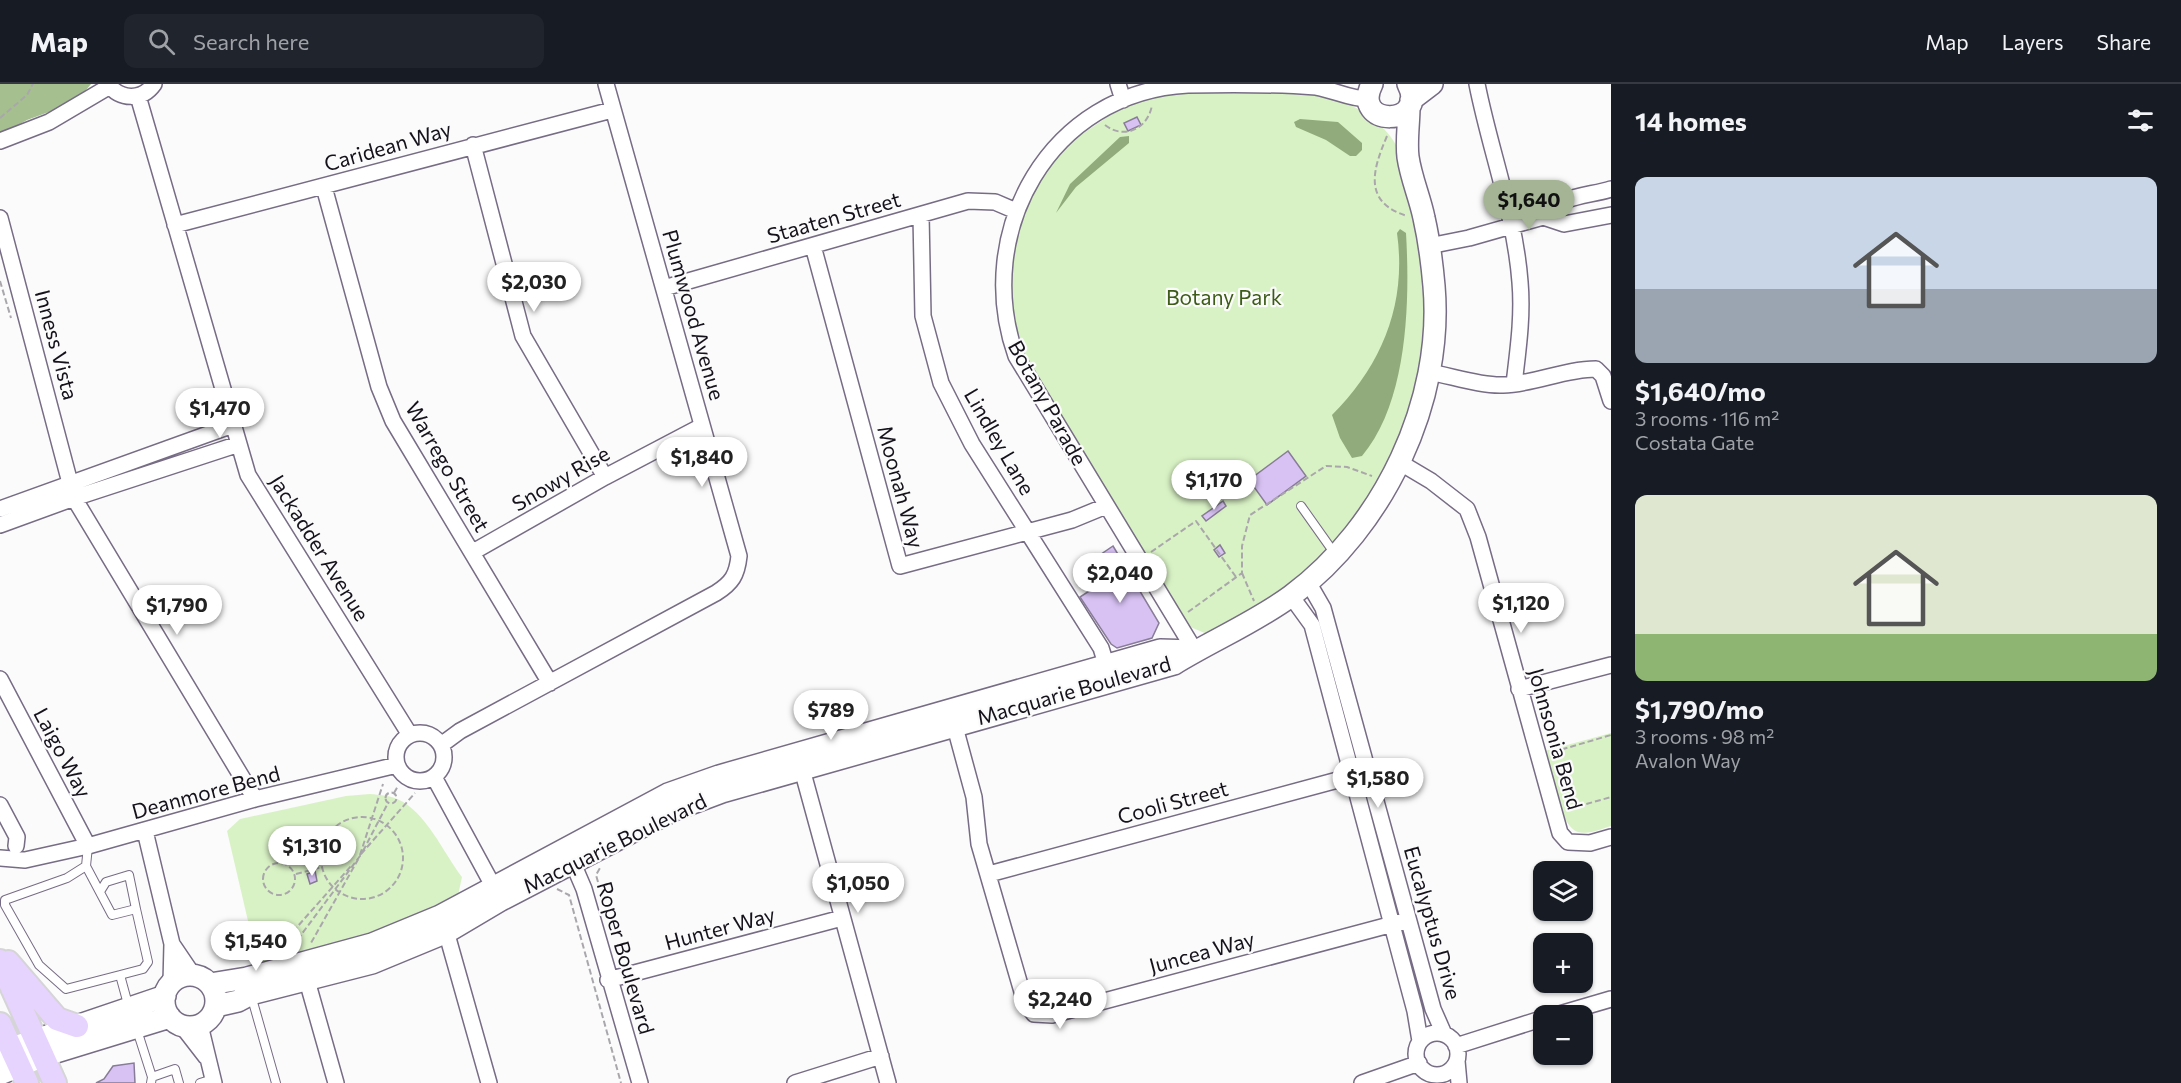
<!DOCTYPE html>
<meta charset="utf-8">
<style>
body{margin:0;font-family:Commissioner,sans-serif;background:#20242c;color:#f1f3f6;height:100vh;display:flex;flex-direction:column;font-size:22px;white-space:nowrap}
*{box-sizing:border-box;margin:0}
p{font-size:20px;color:#9ea1a6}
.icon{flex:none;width:33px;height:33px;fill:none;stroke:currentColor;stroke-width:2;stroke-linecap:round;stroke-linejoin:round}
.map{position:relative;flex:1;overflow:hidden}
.details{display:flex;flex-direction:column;background:#171b24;width:570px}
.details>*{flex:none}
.fabs{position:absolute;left:1533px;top:777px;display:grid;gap:12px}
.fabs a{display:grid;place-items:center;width:60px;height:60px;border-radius:12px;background:#171b24;box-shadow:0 2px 4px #0004;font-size:30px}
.price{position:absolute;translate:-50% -51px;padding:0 14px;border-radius:21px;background:#fff;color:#222;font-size:20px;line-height:39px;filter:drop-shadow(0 2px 3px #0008)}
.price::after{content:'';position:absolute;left:50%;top:36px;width:18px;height:14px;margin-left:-9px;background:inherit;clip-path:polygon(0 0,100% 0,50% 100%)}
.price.on{background:#a4b495;color:#111}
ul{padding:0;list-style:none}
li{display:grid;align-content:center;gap:12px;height:318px;padding:0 24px}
li span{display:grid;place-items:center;height:186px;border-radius:12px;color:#555}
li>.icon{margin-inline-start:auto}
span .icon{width:108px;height:108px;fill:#fffc;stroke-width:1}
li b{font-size:26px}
h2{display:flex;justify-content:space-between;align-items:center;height:72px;padding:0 24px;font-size:26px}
header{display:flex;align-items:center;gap:36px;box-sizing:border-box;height:84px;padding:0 30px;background:#171b24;border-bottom:2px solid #363941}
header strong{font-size:28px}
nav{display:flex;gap:33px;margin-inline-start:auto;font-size:21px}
.search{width:420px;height:54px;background:#20242c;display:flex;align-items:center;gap:15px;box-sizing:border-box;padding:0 21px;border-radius:12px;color:#9ea1a6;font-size:22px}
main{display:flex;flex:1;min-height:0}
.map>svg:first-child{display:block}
.green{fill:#d9f2c5}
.forest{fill:#a5bf8f}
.water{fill:#92ab7c}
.building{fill:#d8c2f4;stroke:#887c97;stroke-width:1.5}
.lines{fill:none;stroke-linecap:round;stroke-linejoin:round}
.lane-casing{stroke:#776c85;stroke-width:10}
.street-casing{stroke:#776c85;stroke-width:18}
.secondary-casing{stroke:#776c85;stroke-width:24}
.primary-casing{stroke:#d5d4d6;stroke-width:26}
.path{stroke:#a9a7ab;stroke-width:2;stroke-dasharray:6 3;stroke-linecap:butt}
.lane{stroke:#fff;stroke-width:8}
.street{stroke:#fff;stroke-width:15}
.secondary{stroke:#fff;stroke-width:21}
.primary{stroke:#e7d4fe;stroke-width:22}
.labels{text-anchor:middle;stroke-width:4.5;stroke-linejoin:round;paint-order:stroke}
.street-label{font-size:21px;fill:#16121c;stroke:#fbfbfb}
.park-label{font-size:21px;fill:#3c5c17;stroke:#fbfbfb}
</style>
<header>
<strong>Map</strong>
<div class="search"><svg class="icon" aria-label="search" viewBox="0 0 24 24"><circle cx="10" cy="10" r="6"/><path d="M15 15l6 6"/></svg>Search here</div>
<nav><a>Map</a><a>Layers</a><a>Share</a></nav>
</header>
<main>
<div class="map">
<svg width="1611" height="999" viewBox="0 0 1611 999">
<rect width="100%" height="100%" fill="#fbfbfb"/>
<!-- green -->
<path class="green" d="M1299 7C1335 13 1357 19 1384 45 1403 64 1407 91 1413 115 1442 230 1422 357 1346 450 1334 465 1302 497 1287 507 1262 523 1233 536 1207 550L1188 542 1023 274 1009 218 1014 155 1041 91 1069 59 1119 25 1149 14 1184 8Z
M1611 649V742C1601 745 1589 751 1578 748 1559 742 1550 686 1545 667Z
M370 710C379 711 389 711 397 715 426 727 444 770 462 793L457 816 400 845 259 884 227 747 240 735 346 712Z"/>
<!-- forest -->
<path class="forest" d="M0 0H91L76 18 27 36 0 51Z"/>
<!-- water -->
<path class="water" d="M1300 35 1338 38 1362 59V66L1356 72H1350L1326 56 1296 43 1294 38Z
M1129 52V59L1076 103 1056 129 1070 100 1120 53Z
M1400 145 1406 149C1410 217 1408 318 1362 372L1352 374 1340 354 1332 331C1382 281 1407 220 1397 149Z"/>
<!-- building -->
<path class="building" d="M1137 33 1141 41 1128 47 1124 39Z
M1288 367 1306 392 1267 421 1249 396Z
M1223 417 1226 422 1206 437 1202 432Z
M1220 461 1225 469 1219 473 1214 466Z
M1113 462 1159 539 1152 554 1117 564 1111 560 1080 513 1106 496 1094 475Z
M315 787 317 797 310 800 307 790Z
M134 979 135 999H96L104 995 113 982Z"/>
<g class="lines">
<defs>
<path id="lane" d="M1301 422 1335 470
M86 782 88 762
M101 806 106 798 129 791 136 825
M120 891 143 885 148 878 136 825 112 831 86 782 67 794 5 816V821L39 881 66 905 120 891 129 924
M251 911 276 999
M137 946 152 993 151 999
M152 993 175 985 179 999
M200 999 213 995"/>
<path id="street" d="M108 0C120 16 142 17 154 0
M1118 0 1123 16
M1477 0C1490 66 1515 131 1520 198 1523 232 1518 266 1514 300
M138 12 248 391 410 651
M0 57 49 38 110 2
M473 61 523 252 605 393
M324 103 379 303 393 337 550 599
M921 131 923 232 941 299 972 360 1101 564 1107 583
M1543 133C1556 112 1589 112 1611 105
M0 134 74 414 255 715
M175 141 612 26
M813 162 900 482 1072 436 1106 422
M1429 162 1469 154 1543 133 1564 140 1611 131
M664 204 968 117 995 118 1016 127
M1429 288C1452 292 1480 302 1503 301 1535 300 1564 285 1596 285L1603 292 1611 317
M1399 378 1431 397 1467 425 1478 453 1560 749 1568 758 1590 759 1611 753
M0 425 233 341
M0 441 74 414 239 360
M473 468 605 393 702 342
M1308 498 1323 524 1433 925 1444 950
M1291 512 1312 541 1415 927 1420 957
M1195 567 1016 272C972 148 1050 8 1188 1 1230 0 1274 0 1316 3 1334 6 1350 15 1368 15
M0 595 88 762
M1519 605 1611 581
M952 632 974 713 979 760 1025 918 1034 930 1052 931 1408 836
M396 673a24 24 0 1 1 48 0a24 24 0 1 1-48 0Z
M441 661 460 647 716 509C732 499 737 491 739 472L606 0
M800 678 888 999
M434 693 498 811
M0 721 17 753 16 762
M145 747 172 860 171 899
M569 770 584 805 640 999
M0 774 25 776 88 762 255 715 397 681
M989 790 1360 690
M444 840 489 999
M172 860 193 891
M304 886 336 999
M608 896 842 834
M1553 932 1611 915
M200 941 214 999
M182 942 206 973
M1416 970a21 21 0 1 1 42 0a21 21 0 1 1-42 0Z
M1456 962 1544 934
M1457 977 1459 999
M795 999 881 972
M1362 999 1419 979"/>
<path id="secondary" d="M1372 0C1350 44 1430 43 1408 0
M1411 16 1432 0
M164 917a26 26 0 1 1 52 0a26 26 0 1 1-52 0Z
M210 900 247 894 372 860 440 832 668 710 719 692 1160 566 1195 567
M216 922 238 917 251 910 372 879 447 848 501 816 674 726 722 708 1174 580C1213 556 1254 539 1291 512 1384 443 1444 317 1434 202 1432 179 1429 156 1424 134 1420 114 1411 94 1408 73 1406 57 1409 39 1409 23
M0 968 165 912
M0 990 43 972 170 933"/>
<path id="primary" d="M0 877 55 999
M8 878 57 935 77 942
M0 940 27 999"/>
</defs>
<!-- lane casing -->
<use href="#lane" class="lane-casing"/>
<!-- street casing -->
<use href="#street" class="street-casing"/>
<!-- secondary casing -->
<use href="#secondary" class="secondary-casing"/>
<!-- primary casing -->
<use href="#primary" class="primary-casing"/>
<!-- path -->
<path class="path" d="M0 34 27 11 33 0
M1105 41C1124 56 1148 45 1152 21
M1387 52C1373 85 1362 118 1407 132
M0 197 11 234
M1151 468 1196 437 1236 493
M1242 489 1254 517
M1188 528 1242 489V462L1250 431 1326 382 1347 383 1372 392
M1553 668 1611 651
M385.5 714a5.5 5.5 0 1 1 11 0a5.5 5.5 0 1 1-11 0Z
M394 709 398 702
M1569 725 1611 713
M321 774a41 41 0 1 1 82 0a41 41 0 1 1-82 0Z
M363 767 388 719
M361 770 415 709
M360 771 383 700
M263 795a16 16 0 1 1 32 0a16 16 0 1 1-32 0Z
M296 790 322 783
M598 798 596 791 600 784
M557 805 569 811 621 999
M292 863 360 772 311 859
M275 868 351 782
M632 916 636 902"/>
<!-- lane -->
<use href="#lane" class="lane"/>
<!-- street -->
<use href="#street" class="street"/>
<!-- secondary -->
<use href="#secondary" class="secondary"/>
<!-- primary -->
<use href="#primary" class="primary"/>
</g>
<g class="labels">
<!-- street labels -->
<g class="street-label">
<text transform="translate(388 63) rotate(-16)" y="7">Caridean Way</text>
<text transform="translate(834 134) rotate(-16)" y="7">Staaten Street</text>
<text transform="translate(693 231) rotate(74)" y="7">Plumwood Avenue</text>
<text transform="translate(56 261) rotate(75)" y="7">Inness Vista</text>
<text transform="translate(1047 319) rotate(61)" y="7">Botany Parade</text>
<text transform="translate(999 358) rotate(60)" y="7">Lindley Lane</text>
<text transform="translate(447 383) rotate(60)" y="7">Warrego Street</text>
<text transform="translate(561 395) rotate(-30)" y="7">Snowy Rise</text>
<text transform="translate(900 403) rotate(75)" y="7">Moonah Way</text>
<text transform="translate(319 464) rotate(58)" y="7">Jackadder Avenue</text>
<text transform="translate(1074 607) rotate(-16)" y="7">Macquarie Boulevard</text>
<text transform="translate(1555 655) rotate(74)" y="7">Johnsonia Bend</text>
<text transform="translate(62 669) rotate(62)" y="7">Laigo Way</text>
<text transform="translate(206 709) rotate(-15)" y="7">Deanmore Bend</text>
<text transform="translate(1173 719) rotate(-15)" y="7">Cooli Street</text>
<text transform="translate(615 760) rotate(-26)" y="7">Macquarie Boulevard</text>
<text transform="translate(1432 839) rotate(74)" y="7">Eucalyptus Drive</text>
<text transform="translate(720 845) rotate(-15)" y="7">Hunter Way</text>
<text transform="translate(1202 869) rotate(-15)" y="7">Juncea Way</text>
<text transform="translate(625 874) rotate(74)" y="7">Roper Boulevard</text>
</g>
<!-- park labels -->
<g class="park-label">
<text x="1224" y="221">Botany Park</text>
</g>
</g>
</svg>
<div class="fabs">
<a><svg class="icon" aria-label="layers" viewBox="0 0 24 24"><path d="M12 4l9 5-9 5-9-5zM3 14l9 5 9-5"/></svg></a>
<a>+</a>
<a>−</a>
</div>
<b class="price on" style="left:1529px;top:147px">$1,640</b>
<b class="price" style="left:534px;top:229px">$2,030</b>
<b class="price" style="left:220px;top:355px">$1,470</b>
<b class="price" style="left:702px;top:404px">$1,840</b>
<b class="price" style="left:1214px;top:427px">$1,170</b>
<b class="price" style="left:1120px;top:520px">$2,040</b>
<b class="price" style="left:1521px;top:550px">$1,120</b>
<b class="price" style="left:177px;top:552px">$1,790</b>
<b class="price" style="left:831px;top:657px">$789</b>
<b class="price" style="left:1378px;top:725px">$1,580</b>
<b class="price" style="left:312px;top:793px">$1,310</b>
<b class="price" style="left:858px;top:830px">$1,050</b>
<b class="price" style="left:256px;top:888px">$1,540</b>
<b class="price" style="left:1060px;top:946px">$2,240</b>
</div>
<section class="details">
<h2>14 homes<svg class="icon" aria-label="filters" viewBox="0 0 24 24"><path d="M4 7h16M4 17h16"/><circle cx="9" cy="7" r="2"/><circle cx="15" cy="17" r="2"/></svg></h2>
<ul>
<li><span style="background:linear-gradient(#c9d6e8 60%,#9aa5b1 0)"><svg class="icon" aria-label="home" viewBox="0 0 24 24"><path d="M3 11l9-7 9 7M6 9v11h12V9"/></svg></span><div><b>$1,640/mo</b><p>3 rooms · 116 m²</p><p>Costata Gate</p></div></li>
<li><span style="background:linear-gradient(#dfe7d0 75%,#8fb573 0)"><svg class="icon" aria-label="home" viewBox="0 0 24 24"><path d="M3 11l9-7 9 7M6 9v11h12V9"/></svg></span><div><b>$1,790/mo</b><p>3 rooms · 98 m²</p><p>Avalon Way</p></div></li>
</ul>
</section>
</main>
